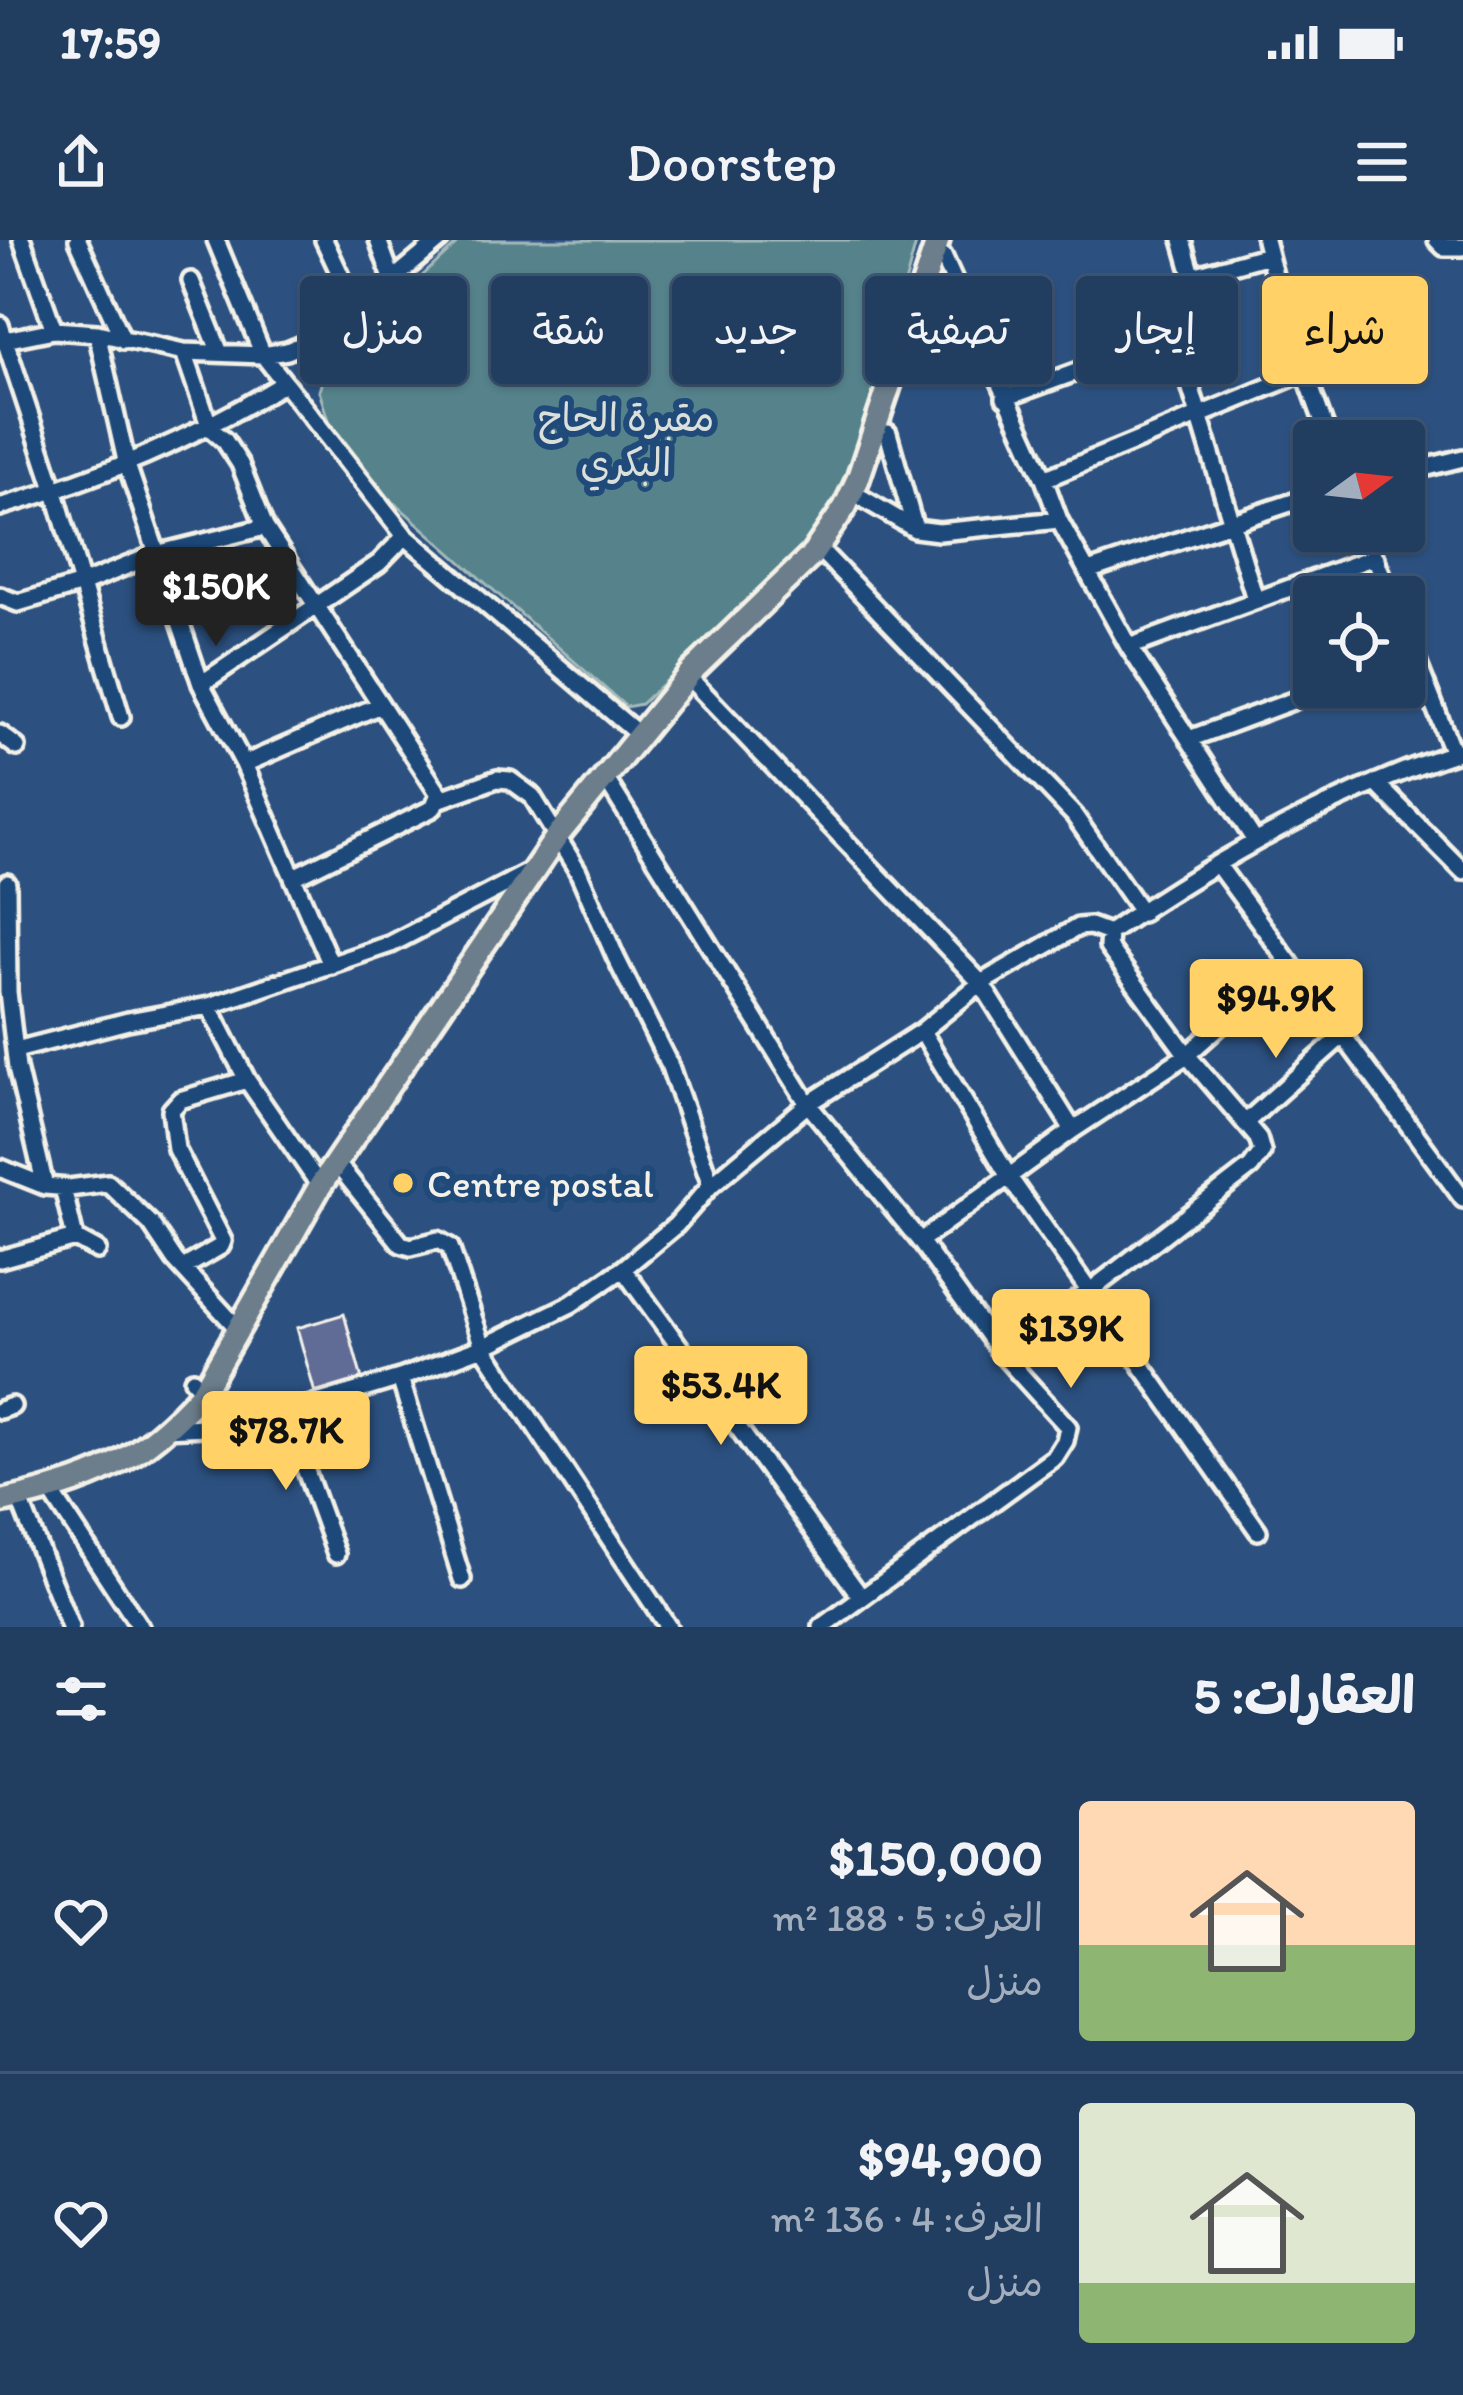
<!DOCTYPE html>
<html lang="ar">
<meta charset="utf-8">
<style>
body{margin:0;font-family:Itim,"Playpen Sans Arabic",sans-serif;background:#294466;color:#f1f3f6;direction:rtl;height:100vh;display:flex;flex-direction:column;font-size:45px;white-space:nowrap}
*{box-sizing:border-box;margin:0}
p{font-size:39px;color:#a2aebd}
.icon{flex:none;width:66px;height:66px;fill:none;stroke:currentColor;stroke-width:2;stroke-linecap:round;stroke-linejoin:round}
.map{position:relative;height:1387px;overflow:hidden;direction:ltr}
.details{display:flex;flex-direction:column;background:#213d60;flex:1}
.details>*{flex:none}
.top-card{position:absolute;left:36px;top:36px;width:1392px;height:108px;direction:rtl;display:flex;gap:24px}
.needle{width:78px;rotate:75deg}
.buttons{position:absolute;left:1293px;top:180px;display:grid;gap:24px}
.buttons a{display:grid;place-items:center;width:132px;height:132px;border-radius:12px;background:#213d60;box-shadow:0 3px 9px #0004,0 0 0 3px #3e5675;font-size:60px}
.price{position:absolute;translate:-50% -102px;padding:0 27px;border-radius:12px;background:#ffd166;color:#111;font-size:39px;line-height:78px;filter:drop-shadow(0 3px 6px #0008)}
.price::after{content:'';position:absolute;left:50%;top:72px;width:36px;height:27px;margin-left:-18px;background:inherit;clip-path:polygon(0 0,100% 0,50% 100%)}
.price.selected{background:#222;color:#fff}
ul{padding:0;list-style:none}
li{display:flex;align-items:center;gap:36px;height:300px;padding:0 48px}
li+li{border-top:3px solid #3e5675}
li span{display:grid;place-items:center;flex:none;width:336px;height:240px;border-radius:12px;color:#555}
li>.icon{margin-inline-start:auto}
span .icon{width:144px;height:144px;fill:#fffc;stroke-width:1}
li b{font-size:51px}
h2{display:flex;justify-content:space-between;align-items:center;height:144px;padding:0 48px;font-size:51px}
.pill{padding:0 42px;border-radius:12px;background:#213d60;box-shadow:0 3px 9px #0004,0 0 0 3px #3e5675;font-size:42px;line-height:108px}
.pill.selected{background:#ffd166;color:#111}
.status{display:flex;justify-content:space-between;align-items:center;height:84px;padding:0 60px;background:#213d60;direction:ltr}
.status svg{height:33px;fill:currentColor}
header{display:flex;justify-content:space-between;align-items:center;height:156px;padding:0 48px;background:#213d60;font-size:54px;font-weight:600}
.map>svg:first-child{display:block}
.green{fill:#55828b;stroke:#a4baba;stroke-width:3}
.building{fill:#606c96;stroke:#f4f1e8;stroke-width:3}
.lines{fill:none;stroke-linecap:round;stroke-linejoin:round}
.minor-casing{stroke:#f4f1e8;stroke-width:24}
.major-casing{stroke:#f4f1e8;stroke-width:30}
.minor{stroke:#1f4a7a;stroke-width:15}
.major{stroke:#6c7d8b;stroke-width:21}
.poi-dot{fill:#ffd166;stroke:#1f4a7a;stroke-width:4.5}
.labels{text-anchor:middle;stroke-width:12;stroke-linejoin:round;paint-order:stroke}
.park-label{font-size:39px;fill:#dce0da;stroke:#1f4a7a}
.poi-label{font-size:39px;fill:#f4f1e8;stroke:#1f4a7a;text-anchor:start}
</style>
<div class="status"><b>17:59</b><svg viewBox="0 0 49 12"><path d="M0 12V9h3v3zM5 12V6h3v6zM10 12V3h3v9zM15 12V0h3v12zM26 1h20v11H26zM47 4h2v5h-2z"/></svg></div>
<header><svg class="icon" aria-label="menu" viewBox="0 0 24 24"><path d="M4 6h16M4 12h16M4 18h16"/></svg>Doorstep<svg class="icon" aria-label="share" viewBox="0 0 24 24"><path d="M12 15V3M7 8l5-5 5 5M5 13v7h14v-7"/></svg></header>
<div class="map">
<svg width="1463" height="1387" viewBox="0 0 1463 1387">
<rect width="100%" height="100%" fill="#2c5180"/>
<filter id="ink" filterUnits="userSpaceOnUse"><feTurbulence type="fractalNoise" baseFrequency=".00833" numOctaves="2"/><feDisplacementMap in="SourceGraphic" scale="24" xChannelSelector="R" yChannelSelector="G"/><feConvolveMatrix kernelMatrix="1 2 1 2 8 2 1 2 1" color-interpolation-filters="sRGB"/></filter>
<g filter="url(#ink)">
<!-- green -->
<path class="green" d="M461 0H917L850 244 814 301 641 464 626 467 390 259 328 180 319 151 327 124Z"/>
<!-- building -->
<path class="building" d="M344 1074 363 1143 316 1157 297 1088Z"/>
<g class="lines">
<defs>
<path id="minor" d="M22 0 54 90
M78 0 123 100
M216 0 263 115 405 296 638 494
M324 0 356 68
M378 0 393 41
M1265 0 1284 74 1330 201
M1437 0 1444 7H1463
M943 16 1044 239 1059 280 1129 407 1255 601
M1193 36 1268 15
M191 41 220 113
M0 85 55 252 121 477
M97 93 127 225 201 444 244 524 331 725
M1175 96 1207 87 1182 0
M0 101 54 90 97 93 184 112 263 115 287 111 328 94 440 0
M184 112 210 188 225 201 240 224 265 287 439 554 433 568 296 636
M1005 158 1175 96 1255 359
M888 193 915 289
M1404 233 1463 218
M1044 239 1305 132
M862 258 915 289 939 292 1059 280
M0 267C103 237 190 200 283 144
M1364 291 1391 357
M825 315 1074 575 1142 673
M1088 331 1314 255
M0 356 18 363 82 344 156 314 265 287
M1404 389 1453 513
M1129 407 1374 317
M201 444 379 323 405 296
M696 445 981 743 1073 890
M0 494 17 507
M1189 499 1330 447
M244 524 380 465
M604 536 808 864 920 1001 1001 1113 1068 1187 1065 1201 1055 1217 822 1387
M1376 543 1463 631
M438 560 497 539 510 540 532 556 578 631 616 718 669 824 711 945
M1217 624 1463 959
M7 643 8 752 17 828 45 946
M209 766 247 840 320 946
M922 791 1009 937 1258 1291
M16 810 128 781 209 766 391 704 531 631
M1245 883 1341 797
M337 924 401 1004 411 1007 438 1000 450 1007 483 1107 668 1387
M0 928 45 946 69 948 108 943 151 984 175 1020 240 1091
M75 998 97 1010
M920 1001 1073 890 1187 815 1290 723
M0 1019 75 998 63 948
M183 1028 221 1006 223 1001 176 909 171 870 180 860 247 840
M623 1029 861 1357
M1001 1113 1090 1051 1251 927 1262 912 1258 898 1187 815 1108 707 1109 693C1218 618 1337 551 1463 510
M400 1138 462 1339
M193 1140 223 1173 243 1183
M0 1170 12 1166
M285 1173 336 1314
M165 1189 245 1185 400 1138 483 1107 571 1064 623 1029 676 985 711 945 808 864 922 791 981 743 1078 687 1090 686 1109 693
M50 1250 140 1387
M19 1258 70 1387"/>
<path id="major" d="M0 1262C92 1241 139 1224 203 1151L320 946 558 595 691 432 812 315 845 267 858 239 938 0"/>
</defs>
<!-- minor casing -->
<use href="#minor" class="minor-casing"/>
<!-- major casing -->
<use href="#major" class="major-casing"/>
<!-- minor -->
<use href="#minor" class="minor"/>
<!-- major -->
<use href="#major" class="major"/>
</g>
</g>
<!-- markers -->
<circle class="poi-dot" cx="403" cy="943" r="12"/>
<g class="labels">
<!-- park labels -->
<g class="park-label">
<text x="626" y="191">مقبرة الحاج<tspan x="626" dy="45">البكري</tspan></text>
</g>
<!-- poi labels -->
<g class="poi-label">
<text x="427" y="957">Centre postal</text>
</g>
</g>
</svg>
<div class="buttons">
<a><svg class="needle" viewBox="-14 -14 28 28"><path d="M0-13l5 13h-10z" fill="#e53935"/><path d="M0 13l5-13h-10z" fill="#a2aebd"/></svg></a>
<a><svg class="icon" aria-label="locate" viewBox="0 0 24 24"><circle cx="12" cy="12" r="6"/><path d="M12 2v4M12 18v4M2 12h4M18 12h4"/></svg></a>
</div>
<b class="price selected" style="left:216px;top:409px">$150K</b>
<b class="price" style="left:1276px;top:821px">$94.9K</b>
<b class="price" style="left:1071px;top:1151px">$139K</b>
<b class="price" style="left:721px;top:1208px">$53.4K</b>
<b class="price" style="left:286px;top:1253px">$78.7K</b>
<div class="top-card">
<a class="pill selected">شراء</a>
<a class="pill">إيجار</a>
<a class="pill">تصفية</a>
<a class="pill">جديد</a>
<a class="pill">شقة</a>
<a class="pill">منزل</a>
</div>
</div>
<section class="details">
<h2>العقارات: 5<svg class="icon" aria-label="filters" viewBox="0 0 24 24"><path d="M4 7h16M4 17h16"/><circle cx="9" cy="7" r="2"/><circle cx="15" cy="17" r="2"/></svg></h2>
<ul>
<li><span style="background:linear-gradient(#ffd9b3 60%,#8fb573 0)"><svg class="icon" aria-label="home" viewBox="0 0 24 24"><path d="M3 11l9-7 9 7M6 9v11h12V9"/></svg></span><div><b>$150,000</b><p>الغرف: 5 · 188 m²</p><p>منزل</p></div><svg class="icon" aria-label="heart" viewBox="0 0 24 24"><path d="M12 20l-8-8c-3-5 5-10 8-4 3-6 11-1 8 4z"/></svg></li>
<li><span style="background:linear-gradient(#dfe7d0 75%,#8fb573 0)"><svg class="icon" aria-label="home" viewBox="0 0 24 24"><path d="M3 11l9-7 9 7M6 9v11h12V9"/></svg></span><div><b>$94,900</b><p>الغرف: 4 · 136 m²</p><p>منزل</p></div><svg class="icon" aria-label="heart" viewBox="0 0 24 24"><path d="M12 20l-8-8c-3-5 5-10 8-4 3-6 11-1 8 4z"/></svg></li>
</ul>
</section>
